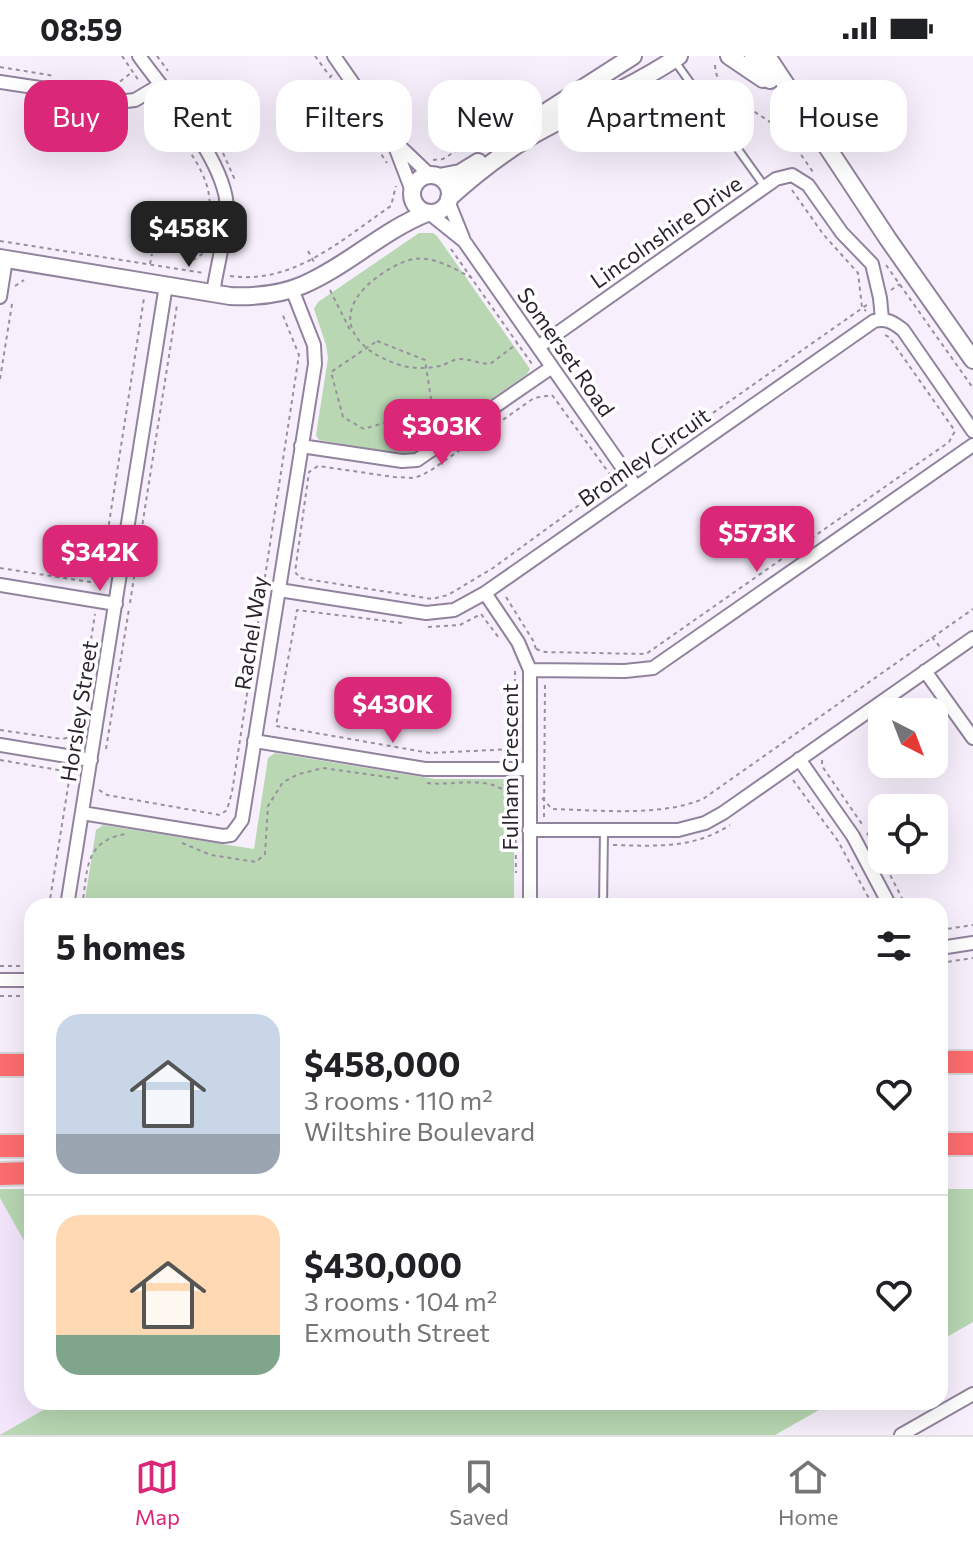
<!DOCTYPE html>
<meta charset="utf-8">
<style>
body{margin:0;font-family:Commissioner,sans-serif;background:#f2f2f2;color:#202124;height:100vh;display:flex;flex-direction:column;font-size:30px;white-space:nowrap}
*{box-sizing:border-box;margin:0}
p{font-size:26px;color:#757577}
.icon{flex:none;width:44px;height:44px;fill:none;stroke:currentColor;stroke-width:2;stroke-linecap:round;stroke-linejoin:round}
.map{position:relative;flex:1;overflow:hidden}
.panel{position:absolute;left:24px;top:842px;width:924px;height:512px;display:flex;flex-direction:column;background:#fff;border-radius:24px;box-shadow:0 8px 32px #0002}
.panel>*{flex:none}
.guide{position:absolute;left:24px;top:24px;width:926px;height:72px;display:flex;gap:16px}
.needle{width:52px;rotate:138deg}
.buttons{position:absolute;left:868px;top:642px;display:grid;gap:16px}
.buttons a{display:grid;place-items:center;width:80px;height:80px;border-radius:16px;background:#fff;box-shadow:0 8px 32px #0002;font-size:40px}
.price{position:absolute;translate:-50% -68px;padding:0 18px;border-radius:16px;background:#db2777;color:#fff;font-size:26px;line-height:52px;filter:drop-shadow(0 2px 4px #0008)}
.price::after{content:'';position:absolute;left:50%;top:48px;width:24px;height:18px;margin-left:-12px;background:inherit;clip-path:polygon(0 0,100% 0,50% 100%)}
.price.selected{background:#222;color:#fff}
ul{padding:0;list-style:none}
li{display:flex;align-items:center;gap:24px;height:200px;padding:0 32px}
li+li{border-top:2px solid #e0e0e0}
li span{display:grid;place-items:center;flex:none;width:224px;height:160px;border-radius:24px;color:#555}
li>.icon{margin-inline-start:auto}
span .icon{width:96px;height:96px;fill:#fffc;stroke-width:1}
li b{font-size:34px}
h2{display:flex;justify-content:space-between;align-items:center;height:96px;padding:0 32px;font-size:34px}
.pill{padding:0 28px;border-radius:24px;background:#fff;box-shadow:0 8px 32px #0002;font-size:28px;line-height:72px}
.pill.selected{background:#db2777;color:#fff}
.status{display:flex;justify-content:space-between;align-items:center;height:56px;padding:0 40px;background:#fff;direction:ltr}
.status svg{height:22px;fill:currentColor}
.tabs{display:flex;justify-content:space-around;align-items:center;height:112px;border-top:2px solid #e0e0e0;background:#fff;font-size:22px;color:#757577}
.tabs a{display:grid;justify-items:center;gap:4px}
.tabs .selected{color:#db2777}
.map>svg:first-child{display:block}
.built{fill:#f3e6fc}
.green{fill:#b8d7b2}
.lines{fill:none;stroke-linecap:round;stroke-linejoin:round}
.service-casing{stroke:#91829d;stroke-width:10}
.minor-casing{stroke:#91829d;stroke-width:16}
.tertiary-casing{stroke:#91829d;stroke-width:20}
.motorway-casing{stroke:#d5d3d5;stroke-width:26}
.path{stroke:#98919d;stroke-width:2;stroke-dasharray:4 4;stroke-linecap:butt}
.service{stroke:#fff;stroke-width:6}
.minor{stroke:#fff;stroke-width:12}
.tertiary{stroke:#fff;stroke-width:16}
.motorway{stroke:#fe6d6f;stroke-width:22}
.labels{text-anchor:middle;stroke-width:7;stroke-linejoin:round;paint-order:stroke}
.street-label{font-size:22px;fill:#2b242f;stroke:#fff}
</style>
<div class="status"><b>08:59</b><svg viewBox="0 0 49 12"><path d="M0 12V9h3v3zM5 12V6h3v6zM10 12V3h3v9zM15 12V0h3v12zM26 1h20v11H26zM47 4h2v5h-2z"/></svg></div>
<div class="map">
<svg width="973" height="1379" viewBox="0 0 973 1379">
<rect width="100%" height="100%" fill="#f7f0fc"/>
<!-- built -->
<path class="built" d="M0 1142 32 1199V1346H116L0 1379Z"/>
<!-- green -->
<path class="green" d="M419 177H433L437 180 530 313 527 318 416 396 399 398 319 384 316 379 328 302 326 289 314 253 318 246Z
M275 697 435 723H508L514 729V850H84L96 774 103 769 254 793 268 702Z
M0 1133H32V1199L0 1142Z
M940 1133H973V1266L940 1285Z
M57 1346H833L775 1379H0Z"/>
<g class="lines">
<defs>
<path id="service" d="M674 4 765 131
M603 850 604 775"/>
<path id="minor" d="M139 0C167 39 229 108 227 156 225 183 217 210 213 237
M334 0 391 82 431 120
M0 26 126 45 135 44 160 29
M396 93 412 135
M448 145 463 182
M429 157 464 185 636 431
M0 241 6 203
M538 291 776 123 792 119 808 129 842 177 872 208 880 242 882 263
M301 390 402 405 417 404 552 311
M0 529 116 548
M279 534 426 557 454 554 485 537 874 265C886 262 893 266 903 274L973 375
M485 537 518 586 530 614V850
M530 614 625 615 653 612 973 389
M925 615 973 682
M254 685 425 713H530
M0 689 91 704
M799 703 853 780 890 850
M82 757 223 780 231 779 242 764 315 308 314 289 292 233
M529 774H678L705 767 723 757 973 582
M67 850 166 229
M940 892 973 887
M0 924H32
M901 1379 973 1338"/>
<path id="tertiary" d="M729 0 763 23
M753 0 770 24
M767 0 888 183 973 304
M506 85 538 61 633 0
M412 138a19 19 0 1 1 38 0a19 19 0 1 1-38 0Z
M439 121 460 117 478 106
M449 142C478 116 510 91 544 73 589 48 636 29 679 0
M0 202 230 240C254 241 280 239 303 229 347 210 382 175 427 157"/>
<path id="motorway" d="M940 1006H973
M0 1009H32
M940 1088H973
M0 1090H32
M0 1118 32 1117"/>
</defs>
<!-- service casing -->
<use href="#service" class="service-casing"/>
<!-- minor casing -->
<use href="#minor" class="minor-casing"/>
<!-- tertiary casing -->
<use href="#tertiary" class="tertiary-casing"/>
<!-- motorway casing -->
<use href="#motorway" class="motorway-casing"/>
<!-- path -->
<path class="path" d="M122 0 139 25
M157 0 168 15
M315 0 329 19
M715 9C716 42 761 55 781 75 794 87 803 102 813 116
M0 11 55 20
M332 19 330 21 387 107
M105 28H117L131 17
M154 47C172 72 206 110 209 140 212 159 207 178 204 197L193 204
M223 97 235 124
M433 104 443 103 464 90 478 89 492 79
M792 134 823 178 858 217 862 251 866 255
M0 185 204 217
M451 193 532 308
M308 195 315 208
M150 208 152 198
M886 209 973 332
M230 220C294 229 342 183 391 150L396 130
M472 222C455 213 434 200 414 203 401 205 387 214 376 222 329 258 352 294 400 309 413 313 430 313 443 309 448 307 454 303 460 303 470 303 480 308 490 308L518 287
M15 230 24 224
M330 234 350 274
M891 234 900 228
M377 285 425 304 431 343 426 354 364 373 343 361 331 316Z
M0 323 12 248
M552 339 609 417 608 428 493 512 448 539 432 543 300 522 295 516 309 416 318 410 394 421 415 422 430 415 534 342Z
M410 360 408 378 413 393
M632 402 646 404 868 248
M0 512 90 526 100 522
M99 532 144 242
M506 541 534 586 536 594
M130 547 177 249
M402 567 297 554 276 670 430 697 515 693
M428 571 460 569 481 558 499 582
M932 581 940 591
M536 593 545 596 646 598 949 386 955 375 889 281 883 278
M515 615V701
M0 674 62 683 75 680
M75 686 95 558
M106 693 129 553
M0 704 76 717
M822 704V710L864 771
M793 724 838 785 873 850
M427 727C450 730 479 721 500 732 505 734 511 740 516 744
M515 727 516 817
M99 734 107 739 220 759 227 754 232 736 299 299 282 257
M542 742 552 753C599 754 659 761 703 743L973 553
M544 761 545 627
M867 777 882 803
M182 787 211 799 256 806 265 798 268 750 283 726 299 718 323 712 401 723
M613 789C656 790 693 793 730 769
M883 805 906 850
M49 850 71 712
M82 850C88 815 83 786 125 778
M940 874 973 869
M940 907 973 902
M0 910H23
M0 940H32"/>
<!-- service -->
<use href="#service" class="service"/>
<!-- minor -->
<use href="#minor" class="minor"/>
<!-- tertiary -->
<use href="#tertiary" class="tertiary"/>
<!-- motorway -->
<use href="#motorway" class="motorway"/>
</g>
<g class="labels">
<!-- street labels -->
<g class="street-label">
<text transform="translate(666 176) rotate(-35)" y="8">Lincolnshire Drive</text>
<text transform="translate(566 296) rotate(55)" y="8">Somerset Road</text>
<text transform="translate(644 401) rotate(-35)" y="8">Bromley Circuit</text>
<text transform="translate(251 577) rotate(-81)" y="8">Rachel Way</text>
<text transform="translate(79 655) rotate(-81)" y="8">Horsley Street</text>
<text transform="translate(510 711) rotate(-90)" y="8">Fulham Crescent</text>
</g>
</g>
</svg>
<div class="buttons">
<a><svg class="needle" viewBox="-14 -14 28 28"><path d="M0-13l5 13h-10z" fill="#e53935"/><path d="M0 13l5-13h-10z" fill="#757577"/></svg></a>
<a><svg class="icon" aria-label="locate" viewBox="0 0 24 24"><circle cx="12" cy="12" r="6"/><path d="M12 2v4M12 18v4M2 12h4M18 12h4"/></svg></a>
</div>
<b class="price selected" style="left:189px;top:213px">$458K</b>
<b class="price" style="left:442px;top:411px">$303K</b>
<b class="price" style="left:757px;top:518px">$573K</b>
<b class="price" style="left:100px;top:537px">$342K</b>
<b class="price" style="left:393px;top:689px">$430K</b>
<div class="guide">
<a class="pill selected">Buy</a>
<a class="pill">Rent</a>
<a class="pill">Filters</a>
<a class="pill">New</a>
<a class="pill">Apartment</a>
<a class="pill">House</a>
</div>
<section class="panel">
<h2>5 homes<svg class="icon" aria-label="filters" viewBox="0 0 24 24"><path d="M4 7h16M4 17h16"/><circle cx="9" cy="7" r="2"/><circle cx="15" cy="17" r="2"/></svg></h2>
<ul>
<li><span style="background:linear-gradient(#c9d6e8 75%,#9aa5b1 0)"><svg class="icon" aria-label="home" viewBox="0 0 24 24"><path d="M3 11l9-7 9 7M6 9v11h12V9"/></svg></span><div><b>$458,000</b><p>3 rooms · 110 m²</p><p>Wiltshire Boulevard</p></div><svg class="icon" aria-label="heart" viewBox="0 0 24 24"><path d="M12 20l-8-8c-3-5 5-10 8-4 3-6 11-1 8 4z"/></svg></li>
<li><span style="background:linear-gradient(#ffd9b3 75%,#7fa58c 0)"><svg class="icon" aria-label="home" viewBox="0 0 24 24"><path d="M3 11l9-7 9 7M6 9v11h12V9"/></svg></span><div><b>$430,000</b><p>3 rooms · 104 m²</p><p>Exmouth Street</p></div><svg class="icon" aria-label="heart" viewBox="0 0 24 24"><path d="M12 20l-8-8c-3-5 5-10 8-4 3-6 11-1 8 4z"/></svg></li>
</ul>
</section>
</div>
<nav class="tabs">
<a class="selected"><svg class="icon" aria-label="map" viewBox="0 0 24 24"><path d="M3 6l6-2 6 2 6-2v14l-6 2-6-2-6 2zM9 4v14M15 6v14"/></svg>Map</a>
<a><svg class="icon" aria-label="saved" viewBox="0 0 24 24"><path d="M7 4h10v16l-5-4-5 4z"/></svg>Saved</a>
<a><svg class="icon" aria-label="home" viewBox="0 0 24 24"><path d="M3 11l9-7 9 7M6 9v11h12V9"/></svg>Home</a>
</nav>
